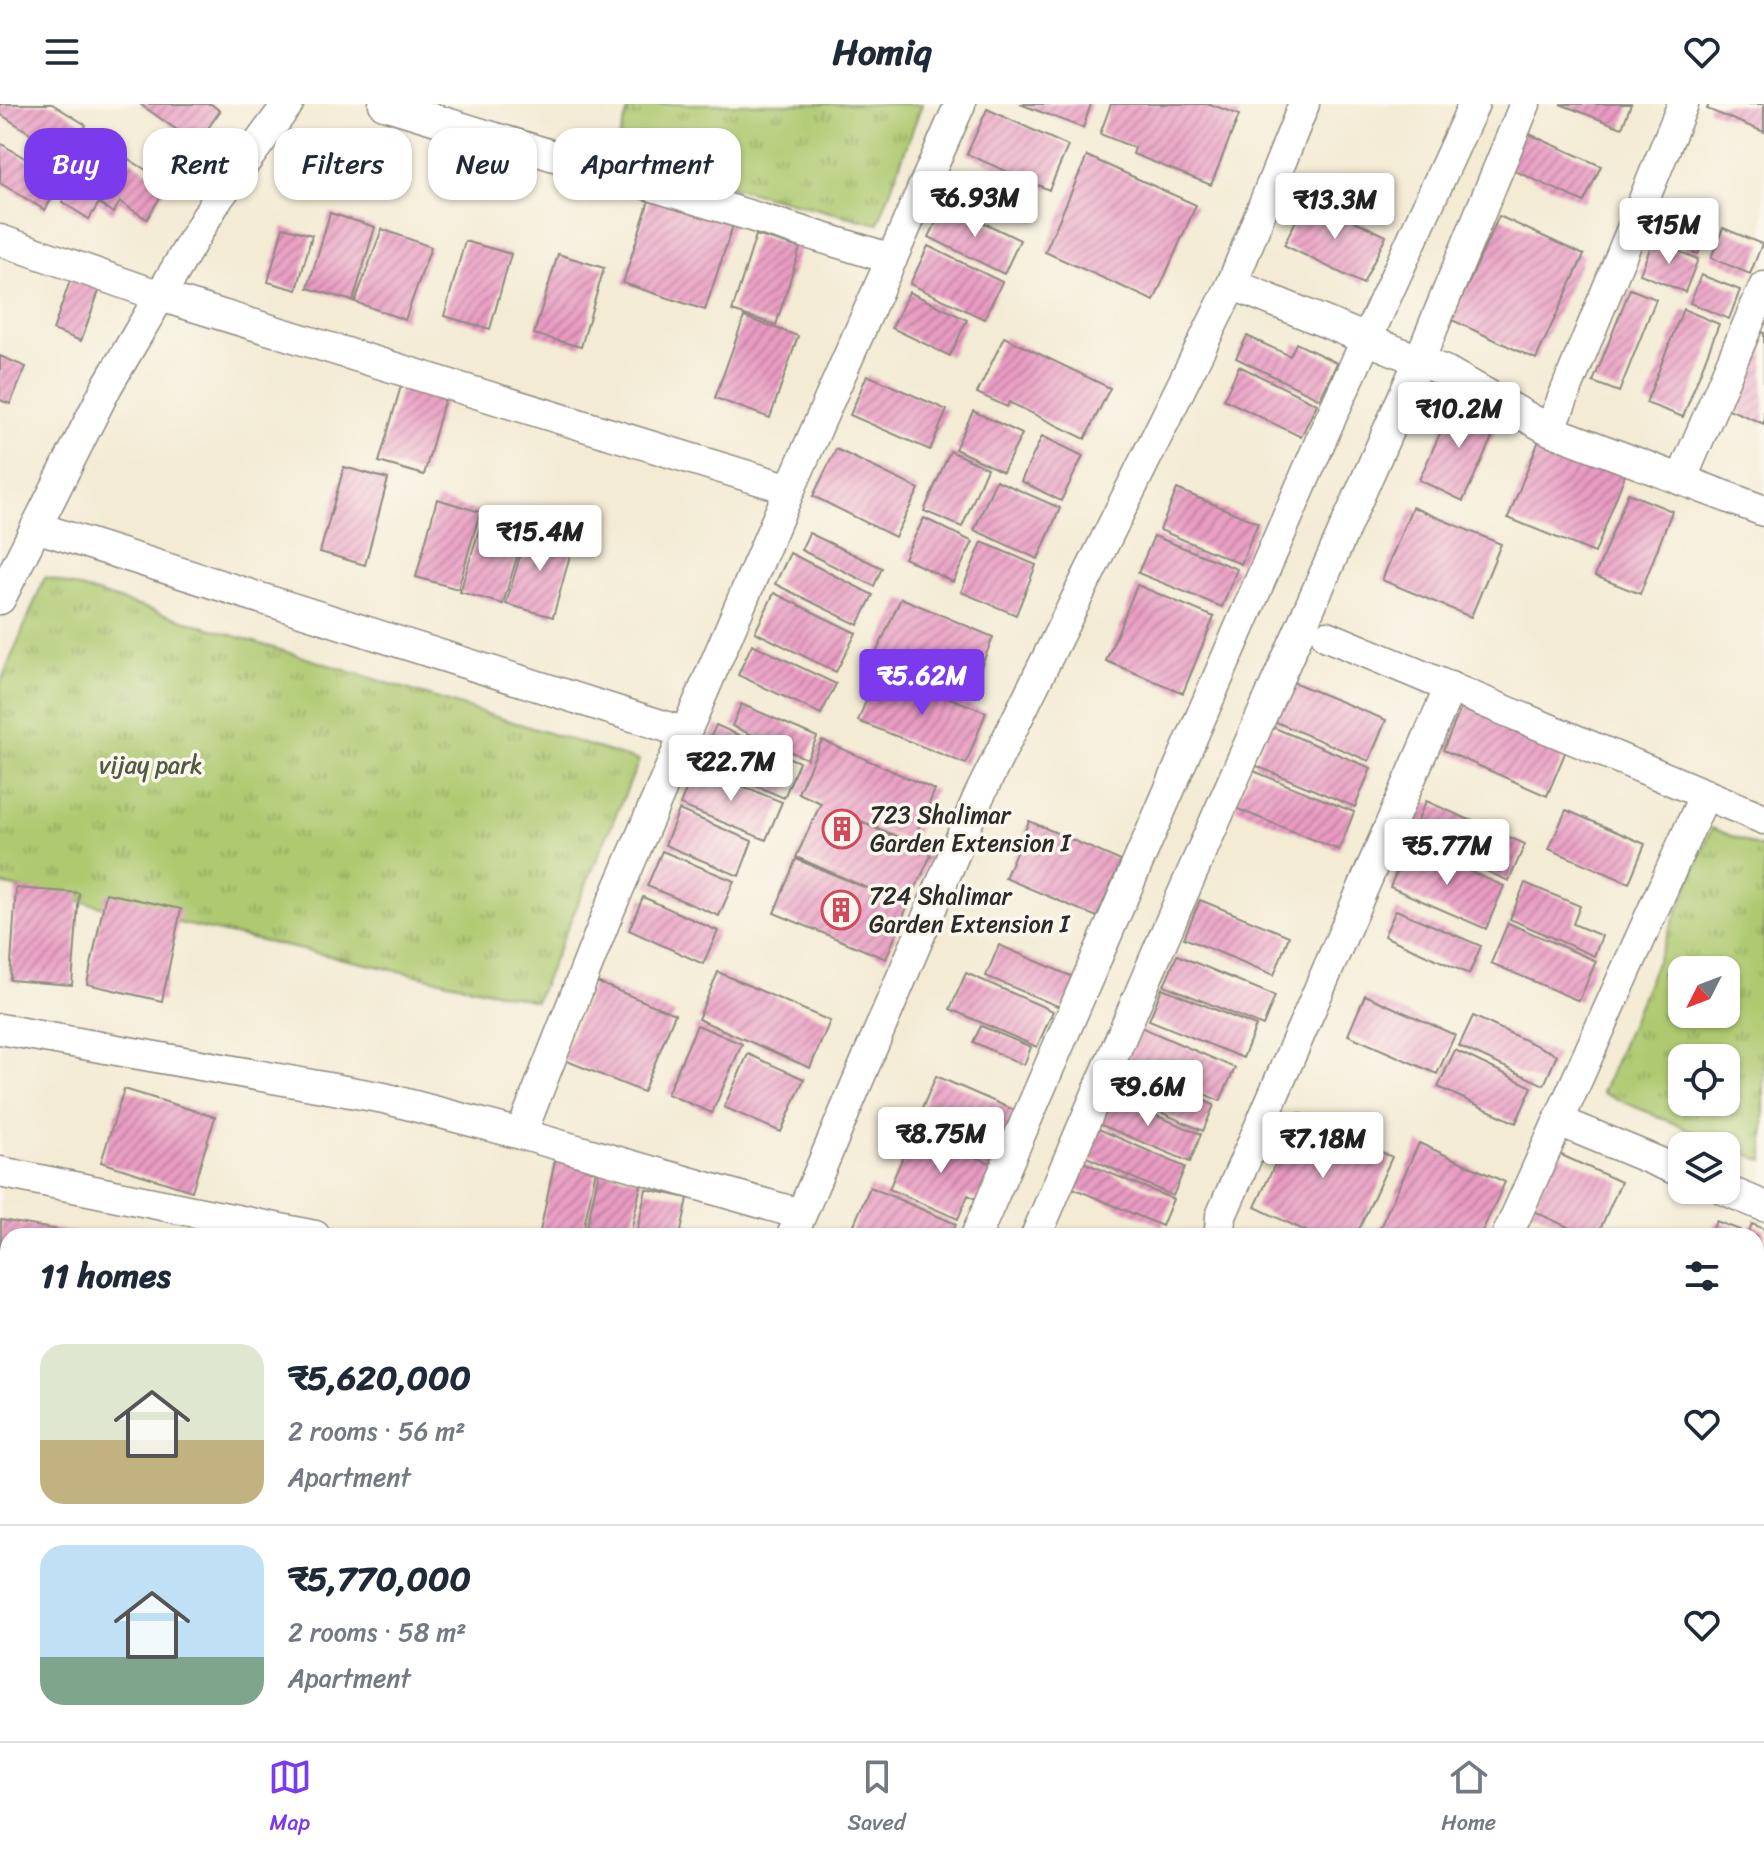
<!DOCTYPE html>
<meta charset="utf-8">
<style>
body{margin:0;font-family:Sriracha,sans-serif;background:#f6f6f7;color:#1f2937;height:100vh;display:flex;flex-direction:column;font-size:30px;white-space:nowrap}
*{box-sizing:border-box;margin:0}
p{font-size:26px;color:#747a83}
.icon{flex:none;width:44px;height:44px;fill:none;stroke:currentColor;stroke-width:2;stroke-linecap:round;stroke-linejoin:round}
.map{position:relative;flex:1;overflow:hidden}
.details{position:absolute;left:0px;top:1124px;width:1764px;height:514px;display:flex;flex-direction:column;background:#fff;border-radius:24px 24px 0 0;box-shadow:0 2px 6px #0004}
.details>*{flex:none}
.guide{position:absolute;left:24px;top:24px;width:800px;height:72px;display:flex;gap:16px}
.needle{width:52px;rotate:228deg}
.fabs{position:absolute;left:1668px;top:852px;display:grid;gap:16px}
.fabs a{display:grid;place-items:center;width:72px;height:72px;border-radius:16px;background:#fff;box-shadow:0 2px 6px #0004;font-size:40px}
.price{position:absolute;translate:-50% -68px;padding:0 18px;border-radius:8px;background:#fff;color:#222;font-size:26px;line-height:52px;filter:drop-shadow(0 2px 4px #0008)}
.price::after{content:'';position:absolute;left:50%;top:48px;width:24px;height:18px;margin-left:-12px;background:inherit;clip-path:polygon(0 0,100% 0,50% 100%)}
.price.current{background:#7c3aed;color:#fff}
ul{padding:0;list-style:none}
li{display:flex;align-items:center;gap:24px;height:200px;padding:0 40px}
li+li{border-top:2px solid #e0e1e3}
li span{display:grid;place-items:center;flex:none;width:224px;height:160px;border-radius:24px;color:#555}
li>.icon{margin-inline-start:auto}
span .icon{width:96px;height:96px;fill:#fffc;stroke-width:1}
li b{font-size:34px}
h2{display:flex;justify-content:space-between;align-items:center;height:96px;padding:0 40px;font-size:34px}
.pill{padding:0 28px;border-radius:24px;background:#fff;box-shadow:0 2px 6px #0004;font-size:28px;line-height:72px}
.pill.current{background:#7c3aed;color:#fff}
header{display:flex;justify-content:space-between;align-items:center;height:104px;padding:0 40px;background:#fff;font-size:36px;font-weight:800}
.tabs{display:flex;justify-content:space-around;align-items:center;height:112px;border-top:2px solid #e0e1e3;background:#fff;font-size:22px;color:#747a83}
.tabs a{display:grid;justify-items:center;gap:4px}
.tabs .current{color:#7c3aed}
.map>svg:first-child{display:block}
.grass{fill:url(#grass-tufts);stroke:#6c7a4e;stroke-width:2;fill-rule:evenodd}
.building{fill:url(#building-hatch)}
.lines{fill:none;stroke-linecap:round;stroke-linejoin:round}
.minor-casing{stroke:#8f8b80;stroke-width:33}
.tertiary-casing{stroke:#8f8b80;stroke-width:41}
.minor{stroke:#fff;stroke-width:30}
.tertiary{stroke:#fff;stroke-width:38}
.labels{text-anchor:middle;stroke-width:7;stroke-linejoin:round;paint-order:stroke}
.park-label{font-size:24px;fill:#525a40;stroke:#fbf7ec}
.poi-label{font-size:24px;fill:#2b2b2b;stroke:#fbf7ec;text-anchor:start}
</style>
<header><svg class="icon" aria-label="menu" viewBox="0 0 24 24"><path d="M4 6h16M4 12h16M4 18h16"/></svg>Homiq<svg class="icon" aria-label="heart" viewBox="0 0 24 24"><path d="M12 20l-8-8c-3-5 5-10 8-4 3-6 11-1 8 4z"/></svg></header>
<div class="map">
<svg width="1764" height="1637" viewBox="0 0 1764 1637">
<defs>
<pattern id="grass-tufts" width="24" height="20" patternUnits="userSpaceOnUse" patternTransform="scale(2)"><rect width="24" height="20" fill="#aec970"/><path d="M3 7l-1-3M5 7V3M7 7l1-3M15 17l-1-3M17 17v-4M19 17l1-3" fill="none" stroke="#8ea35c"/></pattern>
<pattern id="building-hatch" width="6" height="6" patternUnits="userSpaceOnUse" patternTransform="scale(2)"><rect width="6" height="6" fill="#e99bc2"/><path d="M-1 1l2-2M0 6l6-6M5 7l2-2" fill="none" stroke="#bd7f9e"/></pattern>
</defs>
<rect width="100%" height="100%" fill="#fbf7ec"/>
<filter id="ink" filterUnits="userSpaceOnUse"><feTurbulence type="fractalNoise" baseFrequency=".0125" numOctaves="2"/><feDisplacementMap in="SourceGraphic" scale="16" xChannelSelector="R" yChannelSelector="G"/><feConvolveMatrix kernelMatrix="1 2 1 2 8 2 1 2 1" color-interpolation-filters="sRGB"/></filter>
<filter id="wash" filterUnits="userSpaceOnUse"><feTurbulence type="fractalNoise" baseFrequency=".006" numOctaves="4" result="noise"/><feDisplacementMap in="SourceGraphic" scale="32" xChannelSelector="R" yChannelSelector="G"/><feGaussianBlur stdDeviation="1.8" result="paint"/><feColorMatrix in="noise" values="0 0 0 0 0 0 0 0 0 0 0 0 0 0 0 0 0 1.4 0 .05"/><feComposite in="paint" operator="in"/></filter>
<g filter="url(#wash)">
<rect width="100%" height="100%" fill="#f3ebd4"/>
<!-- grass -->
<path class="grass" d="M630 0H922L878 120 613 53Z
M45 473 639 657 536 897 0 780V580Z
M1712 724 1764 745V1057L1602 989ZM1726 866V910H1682V866ZM1726 954V998H1682V954Z"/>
<g id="blocks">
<!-- building -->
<path class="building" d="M0 0H52L86 21 66 52 0 10Z
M140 0H211L220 7 197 40Z
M1020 0H1091L1083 24Z
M1111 0H1210L1239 11 1211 81 1133 50 1135 44 1100 30Z
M1560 0H1631L1622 24Z
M1709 0H1764V28L1707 5Z
M987 5 1068 42 1049 86 967 50Z
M1520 26 1601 62 1584 98 1504 62Z
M97 35 168 80 147 115 120 98 113 109 99 99 89 115 62 98 91 54 87 51Z
M0 39 62 77 45 106 0 79Z
M1087 52 1196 101 1154 197 1045 148Z
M651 90 734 118 705 206 623 179Z
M1307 94 1386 132 1363 180 1284 141Z
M1667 96 1712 114 1698 150 1653 132Z
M945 100 1020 136 1004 170 929 133Z
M330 109 375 123 353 197 308 184Z
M1499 112 1584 151 1536 255 1452 216Z
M283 123 312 131 297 186 268 178Z
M1723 124 1762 140 1750 170 1711 154Z
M382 125 431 143 405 216 355 198Z
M756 131 800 144 776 221 732 207Z
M465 137 511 150 490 225 444 212Z
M1653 137 1698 155 1685 188 1640 170Z
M928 142 1002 178 984 215 910 180Z
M558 150 604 164 581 243 534 230Z
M1701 171 1740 186 1729 215 1690 199Z
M71 174 100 184 81 237 53 226Z
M1630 185 1656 195 1619 288 1593 278Z
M909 188 967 216 950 252 892 224Z
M1683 205 1719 220 1683 313 1646 299Z
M744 213 798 232 770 314 715 294Z
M1757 226 1764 229V320L1726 304Z
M1247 232 1290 252 1296 239 1337 259 1320 295 1236 254Z
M1004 233 1110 284 1085 335 1009 298 1007 303 977 289Z
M0 252 26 263 10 300 0 296Z
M1239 262 1317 300 1301 333 1224 295Z
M867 271 947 306 930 346 850 311Z
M401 282 445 294 424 371 379 358Z
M1455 296 1500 316 1463 397 1419 376Z
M973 307 1022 330 1003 368 955 345Z
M1042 332 1083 352 1061 397 1021 377Z
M1540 334 1626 368 1595 449 1508 414Z
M836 345 919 385 895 433 813 392Z
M950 347 987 364 962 423 924 407Z
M344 363 388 375 365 461 320 448Z
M996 376 1060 404 1038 455 974 426Z
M1177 385 1258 419 1241 460 1160 426Z
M1628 389 1672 407 1640 490 1595 472Z
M437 395 480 408 458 485 416 473Z
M1412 403 1501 440 1471 513 1382 476Z
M485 406 527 419 503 500 460 488Z
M924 414 973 438 953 478 904 454Z
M528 424 574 437 553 513 506 500Z
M809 429 882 464 874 482 801 446Z
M1154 432 1237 465 1222 503 1138 469Z
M982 438 1036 461 1016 511 961 488Z
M790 449 873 491 858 521 775 480Z
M1137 481 1214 513 1183 589 1106 557Z
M774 489 856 529 836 568 755 528Z
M901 494 993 533 970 590 876 549Z
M752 540 836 580 821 610 738 571Z
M878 566 986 608 966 660 858 617Z
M1288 576 1386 616 1369 657 1271 616Z
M1466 592 1570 637 1547 692 1443 646Z
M741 600 817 633 807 655 732 622Z
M716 621 799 658 784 694 700 657Z
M1270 622 1371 664 1355 703 1254 661Z
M822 636 935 686 912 739 843 709 931 751 907 803 886 855 774 809 796 755 876 788 796 753 821 699 798 689Z
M695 663 782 698 766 736 680 701Z
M1251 666 1354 708 1339 746 1235 704Z
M1426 697 1525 740 1509 777 1410 734Z
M679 706 752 737 739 772 665 741Z
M1566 706 1645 740 1629 779 1549 745Z
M1029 717 1121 757 1097 813 1005 774Z
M1408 741 1504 782 1486 825 1390 783Z
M662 747 734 777 719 812 647 782Z
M1525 779 1580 802 1573 820 1602 832 1594 852 1510 815Z
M16 784 79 789 72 881 10 876Z
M106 789 181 805 162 897 87 880Z
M643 793 718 827 703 860 629 826Z
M1200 796 1289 832 1274 871 1184 834Z
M1396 806 1481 842 1469 870 1384 832Z
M1508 819 1596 857 1579 897 1491 859Z
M999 841 1080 876 1067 906 986 872Z
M1177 851 1275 892 1263 922 1164 881Z
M718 868 830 917 810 964 698 915Z
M966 869 1053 907 1037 943 950 905Z
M594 877 675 910 643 988 562 955Z
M1162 884 1256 922 1243 954 1149 916Z
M1365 891 1455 931 1437 970 1348 931Z
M1473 912 1557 951 1544 981 1459 942Z
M697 921 742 940 712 1009 667 990Z
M981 922 1031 943 1024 961 973 938Z
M1141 923 1235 964 1220 997 1126 956Z
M1455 946 1532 983 1516 1019 1438 983Z
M748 950 804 975 781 1028 724 1003Z
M1120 959 1214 1001 1203 1027 1108 985Z
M936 972 1014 1006 995 1050 976 1041 980 1032 921 1007Z
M124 985 215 1013 192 1087 101 1058Z
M1106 991 1201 1030 1190 1058 1094 1018Z
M1299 1009 1392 1053 1356 1132H1316L1255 1103Z
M1092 1022 1185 1063 1173 1092 1080 1050Z
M914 1027 997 1062 981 1098 968 1091 958 1115 889 1085Z
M1419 1039 1505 1078 1480 1132H1376Z
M557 1047 598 1056 582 1132H539Z
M1557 1049 1621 1078 1597 1132H1587L1531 1106Z
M1078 1056 1173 1095 1162 1122 1068 1082Z
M599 1067 642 1076 630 1132H596V1129L586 1127Z
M870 1083 956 1120 951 1132H849Z
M646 1085 688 1094 680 1132H636Z
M1 1116 82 1130V1132H8V1245L0 1243Z
M1716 1117 1740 1126 1737 1132H1710Z
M1752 1120 1764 1125V1156L1756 1174V1132H1747Z
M1764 1198V1235L1756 1232V1218Z
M1764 1424V1501L1756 1498V1444Z
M1756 1549 1764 1552V1617L1756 1614Z
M106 1630H177L176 1637H104Z
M190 1630H272L271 1637H189Z"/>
</g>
</g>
<g filter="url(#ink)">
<use href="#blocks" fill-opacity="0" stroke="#8f8b80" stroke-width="2"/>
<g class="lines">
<defs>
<path id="minor" d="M384 0 892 155
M0 136 160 192 790 385
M1232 180 1447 268 1550 326 1764 407
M1550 326 1683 0
M1681 376 1764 183
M36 423 686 629
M0 495 107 282 216 97 288 0
M1327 532 1764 715
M0 925 384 994 521 1030 800 1110
M1559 1017 1682 1068
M521 1030 606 814 790 385 960 0
M0 1068 315 1132
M1725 1086 1764 1102
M792 1132 977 696 1232 180 1304 0
M976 1132 1327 322 1474 0
M1036 1132 1176 805 1419 257 1525 0
M1222 1132 1220 1126 1221 1112 1450 583
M1507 1132 1705 690
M1756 1372 1764 1375
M320 1637 321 1630
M431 1637 432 1630
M651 1637 652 1630
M936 1637 937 1630
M1202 1637 1203 1630"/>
<path id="tertiary" d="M0 1272 8 1273
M1455 1630 1472 1637"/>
</defs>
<!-- minor casing -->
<use href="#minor" class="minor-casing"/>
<!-- tertiary casing -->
<use href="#tertiary" class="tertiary-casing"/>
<!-- minor -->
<use href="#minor" class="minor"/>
<!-- tertiary -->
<use href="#tertiary" class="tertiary"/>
</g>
</g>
<!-- icons -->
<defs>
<symbol id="building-ring" viewBox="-11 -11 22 22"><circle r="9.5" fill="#fbf7ec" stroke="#d1495b" stroke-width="1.5"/><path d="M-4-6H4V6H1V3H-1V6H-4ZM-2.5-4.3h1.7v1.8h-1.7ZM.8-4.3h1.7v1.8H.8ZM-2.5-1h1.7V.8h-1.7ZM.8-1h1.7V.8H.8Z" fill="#d1495b"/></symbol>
</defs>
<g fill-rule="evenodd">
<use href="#building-ring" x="820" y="703" width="44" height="44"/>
<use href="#building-ring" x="819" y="784" width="44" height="44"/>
</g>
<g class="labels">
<!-- park labels -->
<g class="park-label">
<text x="151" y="669">vijay park</text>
</g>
<!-- poi labels -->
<g class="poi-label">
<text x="870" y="719">723 Shalimar<tspan x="870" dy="28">Garden Extension I</tspan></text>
<text x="869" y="800">724 Shalimar<tspan x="869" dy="28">Garden Extension I</tspan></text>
</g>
</g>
</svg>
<div class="fabs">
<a><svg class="needle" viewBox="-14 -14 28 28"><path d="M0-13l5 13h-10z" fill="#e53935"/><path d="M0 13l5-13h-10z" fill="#747a83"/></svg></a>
<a><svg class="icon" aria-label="locate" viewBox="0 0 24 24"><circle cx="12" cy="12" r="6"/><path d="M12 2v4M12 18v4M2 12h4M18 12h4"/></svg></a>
<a><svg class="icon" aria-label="layers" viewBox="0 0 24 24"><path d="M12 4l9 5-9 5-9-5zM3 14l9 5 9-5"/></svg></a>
</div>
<b class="price" style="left:975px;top:135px">₹6.93M</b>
<b class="price" style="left:1335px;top:137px">₹13.3M</b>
<b class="price" style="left:1669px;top:162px">₹15M</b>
<b class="price" style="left:1459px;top:346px">₹10.2M</b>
<b class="price" style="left:540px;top:469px">₹15.4M</b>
<b class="price current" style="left:922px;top:613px">₹5.62M</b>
<b class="price" style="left:731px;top:699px">₹22.7M</b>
<b class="price" style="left:1447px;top:783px">₹5.77M</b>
<b class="price" style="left:1148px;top:1024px">₹9.6M</b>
<b class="price" style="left:941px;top:1071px">₹8.75M</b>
<b class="price" style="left:1323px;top:1076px">₹7.18M</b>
<div class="guide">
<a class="pill current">Buy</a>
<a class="pill">Rent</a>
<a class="pill">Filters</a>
<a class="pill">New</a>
<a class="pill">Apartment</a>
</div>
<section class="details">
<h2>11 homes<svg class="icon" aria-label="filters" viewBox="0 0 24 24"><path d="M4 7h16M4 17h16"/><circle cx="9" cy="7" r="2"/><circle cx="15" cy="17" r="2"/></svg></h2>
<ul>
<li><span style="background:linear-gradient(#dfe7d0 60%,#c2b280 0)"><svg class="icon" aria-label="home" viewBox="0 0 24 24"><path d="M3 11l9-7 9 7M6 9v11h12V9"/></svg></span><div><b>₹5,620,000</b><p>2 rooms · 56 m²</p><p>Apartment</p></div><svg class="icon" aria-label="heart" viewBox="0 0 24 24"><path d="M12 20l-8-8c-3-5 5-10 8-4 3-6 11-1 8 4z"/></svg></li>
<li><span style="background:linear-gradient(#bfe0f5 70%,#7fa58c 0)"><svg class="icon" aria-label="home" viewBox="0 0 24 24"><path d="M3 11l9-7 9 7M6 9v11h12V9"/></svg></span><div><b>₹5,770,000</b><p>2 rooms · 58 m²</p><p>Apartment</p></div><svg class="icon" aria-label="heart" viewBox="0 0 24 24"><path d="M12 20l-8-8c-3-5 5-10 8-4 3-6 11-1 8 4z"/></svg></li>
</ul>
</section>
</div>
<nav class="tabs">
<a class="current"><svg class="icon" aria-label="map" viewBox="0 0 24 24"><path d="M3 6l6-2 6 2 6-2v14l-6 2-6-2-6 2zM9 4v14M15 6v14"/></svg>Map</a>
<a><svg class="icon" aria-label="saved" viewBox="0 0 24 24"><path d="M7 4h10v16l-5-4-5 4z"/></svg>Saved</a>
<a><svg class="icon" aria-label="home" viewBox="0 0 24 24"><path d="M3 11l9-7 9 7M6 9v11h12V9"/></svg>Home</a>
</nav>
